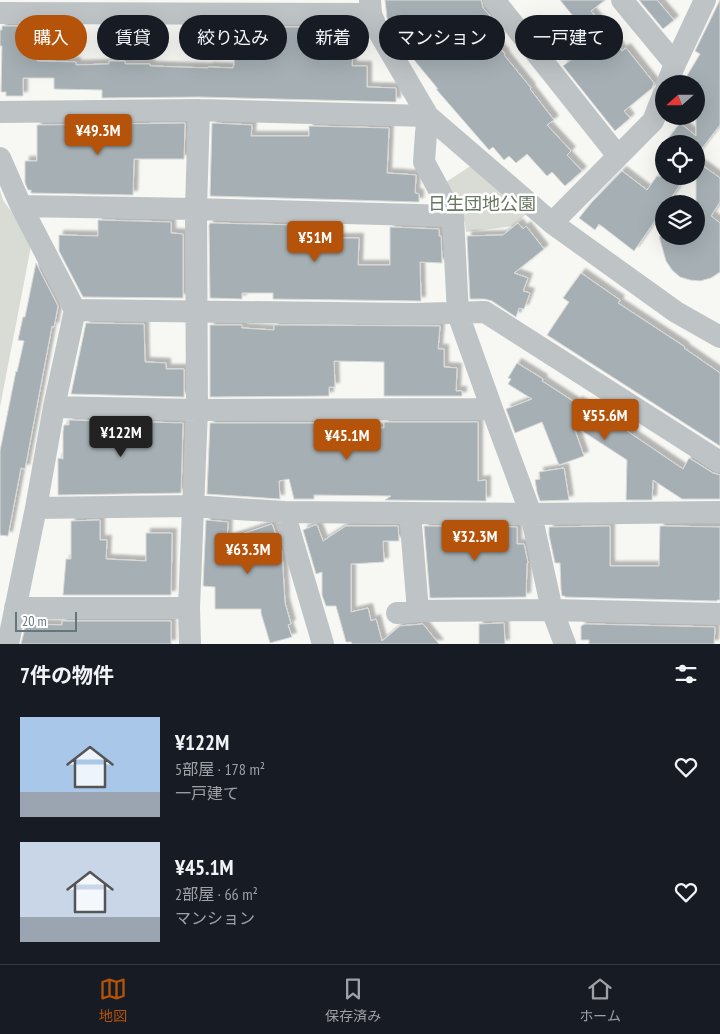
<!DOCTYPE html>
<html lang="ja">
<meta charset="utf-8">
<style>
body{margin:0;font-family:"PT Sans Narrow","Noto Sans JP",sans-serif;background:#20242c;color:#f1f3f6;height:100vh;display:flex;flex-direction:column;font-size:19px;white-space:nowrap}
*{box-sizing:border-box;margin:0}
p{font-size:16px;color:#9ea1a6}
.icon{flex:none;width:28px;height:28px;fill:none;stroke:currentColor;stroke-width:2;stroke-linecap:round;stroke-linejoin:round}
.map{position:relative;height:644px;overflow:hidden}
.details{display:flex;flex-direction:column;background:#171b24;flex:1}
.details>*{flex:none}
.banner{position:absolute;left:15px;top:15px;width:690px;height:45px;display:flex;gap:10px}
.needle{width:32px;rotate:249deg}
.buttons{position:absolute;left:655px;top:75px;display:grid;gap:10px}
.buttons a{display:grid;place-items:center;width:50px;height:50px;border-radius:50%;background:#171b24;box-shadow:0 5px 20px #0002;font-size:25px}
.scale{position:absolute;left:15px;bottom:12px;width:62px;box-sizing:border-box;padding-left:5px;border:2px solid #64767e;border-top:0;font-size:14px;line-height:18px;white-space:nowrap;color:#64767e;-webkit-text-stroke:4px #fff;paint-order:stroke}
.price{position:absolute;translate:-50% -42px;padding:0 11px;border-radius:5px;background:#b45309;color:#fff;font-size:16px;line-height:32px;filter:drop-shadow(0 1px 2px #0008)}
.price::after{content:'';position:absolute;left:50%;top:30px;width:15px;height:11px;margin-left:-8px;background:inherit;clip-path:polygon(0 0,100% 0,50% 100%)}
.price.selected{background:#222;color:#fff}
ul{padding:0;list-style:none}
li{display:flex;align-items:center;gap:15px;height:125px;padding:0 20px}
li span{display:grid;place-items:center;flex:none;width:140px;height:100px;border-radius:0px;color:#555}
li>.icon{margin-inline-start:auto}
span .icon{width:60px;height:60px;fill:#fffc;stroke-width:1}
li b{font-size:21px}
h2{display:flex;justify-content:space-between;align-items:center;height:60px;padding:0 20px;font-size:21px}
.pill{padding:0 18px;border-radius:22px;background:#171b24;box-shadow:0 5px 20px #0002;font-size:18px;line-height:45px}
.pill.selected{background:#b45309;color:#fff}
.dock{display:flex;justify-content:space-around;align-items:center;height:70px;border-top:1px solid #363941;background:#171b24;font-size:14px;color:#9ea1a6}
.dock a{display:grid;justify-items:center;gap:2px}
.dock .selected{color:#b45309}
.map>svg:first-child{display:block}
.green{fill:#d8dcd4}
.building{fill:#a6b0b4;stroke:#d9d9d7;filter:url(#shadow)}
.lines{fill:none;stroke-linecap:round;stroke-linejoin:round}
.minor{stroke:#bec4c6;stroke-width:22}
.labels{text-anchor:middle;stroke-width:5;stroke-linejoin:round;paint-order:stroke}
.park-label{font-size:18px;fill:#687663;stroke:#fff}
</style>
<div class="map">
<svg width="720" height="644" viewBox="0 0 720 644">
<defs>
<filter id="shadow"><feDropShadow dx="4.5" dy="-4.5" stdDeviation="1" flood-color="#0004"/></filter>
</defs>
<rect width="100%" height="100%" fill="#f7f7f4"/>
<!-- green -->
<path class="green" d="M475 163 526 214 513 226 466 232 465 223 446 182Z
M0 190 3 200 32 241 0 407Z"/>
<!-- building -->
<path class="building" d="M385 0H481L483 8 492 18 482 28 505 54 504 55 531 88 530 89 554 120 547 125 571 151 567 155 582 171 565 186 552 172 547 176 527 154 516 163 509 156 504 160 493 147 489 150 436 89H438L401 44 387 18Z
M560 0H605L591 11 622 51 626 48 654 83 652 88 624 111 630 118 615 131 563 66 592 44 580 29 582 27Z
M639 0H657L674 20 663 29Z
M720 0V125L696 156V144H664L680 123 696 136V84H682L700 54 695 51Z
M2 26H38L37 61 76 62V65L109 64V61H125V64H150V66L208 68V67L233 68V66H234L236 27H354L352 66H367V87L396 88V102L199 97 102 98V90L54 89V78H23V96H6V92H1L2 46H0V30H2Z
M185 123 184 159H134L133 195 31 193V190H28L25 183V161H37V125Z
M212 123 252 125 251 136H309V126L389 128 387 173 416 175 415 193 419 194V202L210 196Z
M696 161 720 178V202L711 216 720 223V272L711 278 700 281 690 280 680 277 672 270 666 261 659 236H696Z
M622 171 647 190 657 176H686L667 204H664V208L634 251 599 224 595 230 579 218 592 202Z
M98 220 171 222V233L183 234V298L83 297 59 251V235L98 236Z
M210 223 337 226V238H359L358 265H390V227L439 229V236H441L442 263 420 262 421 301 273 299V293H242V299L210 298 209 225Z
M518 223 523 229 526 226 544 249 514 273 528 278 523 291 530 293 524 309 519 308 516 317 492 301 485 299H470L467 236 503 235Z
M36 263 58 306 54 327 52 326 25 469 21 468 8 536 0 535V451L16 371 17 372 24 341 18 340 23 317H25Z
M581 273 620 300 618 303 685 347 684 348 720 373V446L547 335 569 302 563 298Z
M86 323 144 324 145 362 166 363V369H184V397L71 394Z
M210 325H242V328L274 330V325L440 326 438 349H444V367L457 368 456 391H462V396H384V362L334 361 335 387H329V396L210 397Z
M517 363 543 379 542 381 576 403 578 401 607 419 613 409 629 420 624 429 683 469 689 458 713 473 720 475V499H682L653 480 652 500H626L627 460 573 425 584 456 559 465 542 422 515 433 506 409 532 399 508 384 511 379 508 378Z
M69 420 183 423 181 493 58 495V458L63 459V432L64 425H69Z
M384 422H478V481L486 480V501L385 500 391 496 314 495V499H294L289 479 279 481 280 499 207 494 210 423H330V427L384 428Z
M564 468 569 500 540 501 537 492 535 480 540 479 539 472Z
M100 520V540H107L106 559 146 561V533H172L171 595H63L66 559H71V521Z
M206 520 228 522 227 539 272 524 282 552 285 603 291 624 288 625 292 637 270 643 261 613V609H215V587L203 586Z
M315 525H317L323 541 346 526H398L399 541H383L384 562 351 564V612L368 608 371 621 376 619 382 641 400 626 423 624 439 644H352L351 642H346L336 606H326L322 595V572L316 574 303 530Z
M424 526 517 527V544H524L528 563H527L526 597 430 598Z
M610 526V566H659L660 526 720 527V600H717V601L565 597V596H562L561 589 560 563H555L549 535V527Z
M62 621H171V644H21L26 624 62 625Z
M504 623 505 644H479V624Z
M585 624 715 627 714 644H589V640H581V626Z"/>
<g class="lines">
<!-- minor -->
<path class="minor" d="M370 0 371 14 377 29 428 116 552 223 676 312 720 337
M494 0 618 156
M622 0 675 64
M0 13 371 14
M667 84 675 64 705 0
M0 112 199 110 428 116 426 133 424 162 453 216 458 314 492 409 531 514 552 610 565 644
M0 158 21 206 75 310 54 407 36 508 8 644
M21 206 196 209 453 216
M552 223 653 121 664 93
M75 310 414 314 485 312 720 462
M54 407 197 410 492 409
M36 508 192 506 284 512 531 514 720 512
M284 512 323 644
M410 513 418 611
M15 608H189
M397 613 418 611 552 610 720 614
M190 644 189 608 197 410 196 209 199 110"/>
</g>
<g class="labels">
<!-- park labels -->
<g class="park-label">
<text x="482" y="210">日生団地公園</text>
</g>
</g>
</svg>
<div class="buttons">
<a><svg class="needle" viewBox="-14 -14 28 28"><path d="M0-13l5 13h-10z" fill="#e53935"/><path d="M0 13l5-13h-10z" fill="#9ea1a6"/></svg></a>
<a><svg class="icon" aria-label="locate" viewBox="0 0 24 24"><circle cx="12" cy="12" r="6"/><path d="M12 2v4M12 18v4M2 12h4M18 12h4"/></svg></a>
<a><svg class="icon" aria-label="layers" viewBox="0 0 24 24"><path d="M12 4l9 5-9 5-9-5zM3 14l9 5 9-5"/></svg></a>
</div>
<div class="scale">20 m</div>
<b class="price" style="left:98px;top:156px">¥49.3M</b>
<b class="price" style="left:315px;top:263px">¥51M</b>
<b class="price" style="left:605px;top:441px">¥55.6M</b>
<b class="price selected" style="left:121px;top:458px">¥122M</b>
<b class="price" style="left:347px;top:461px">¥45.1M</b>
<b class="price" style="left:475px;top:562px">¥32.3M</b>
<b class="price" style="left:248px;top:575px">¥63.3M</b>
<div class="banner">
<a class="pill selected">購入</a>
<a class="pill">賃貸</a>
<a class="pill">絞り込み</a>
<a class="pill">新着</a>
<a class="pill">マンション</a>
<a class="pill">一戸建て</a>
</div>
</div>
<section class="details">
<h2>7件の物件<svg class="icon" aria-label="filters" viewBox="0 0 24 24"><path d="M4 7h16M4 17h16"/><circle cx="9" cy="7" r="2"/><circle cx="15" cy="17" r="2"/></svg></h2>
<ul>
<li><span style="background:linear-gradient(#a9c7e8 75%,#9aa5b1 0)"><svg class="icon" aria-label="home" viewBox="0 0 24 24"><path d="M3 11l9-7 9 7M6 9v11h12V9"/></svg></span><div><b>¥122M</b><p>5部屋 · 178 m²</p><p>一戸建て</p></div><svg class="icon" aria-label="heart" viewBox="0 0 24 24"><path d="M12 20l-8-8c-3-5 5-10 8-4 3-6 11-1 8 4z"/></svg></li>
<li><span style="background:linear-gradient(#c9d6e8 75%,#9aa5b1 0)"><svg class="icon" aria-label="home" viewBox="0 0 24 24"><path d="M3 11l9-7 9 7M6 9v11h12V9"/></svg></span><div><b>¥45.1M</b><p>2部屋 · 66 m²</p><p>マンション</p></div><svg class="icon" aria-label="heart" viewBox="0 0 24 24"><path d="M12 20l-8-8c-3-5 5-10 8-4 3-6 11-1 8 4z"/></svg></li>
</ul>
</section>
<nav class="dock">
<a class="selected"><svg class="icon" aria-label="map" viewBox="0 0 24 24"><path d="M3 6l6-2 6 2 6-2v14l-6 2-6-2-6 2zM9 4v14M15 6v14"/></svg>地図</a>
<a><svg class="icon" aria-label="saved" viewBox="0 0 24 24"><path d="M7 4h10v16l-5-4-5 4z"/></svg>保存済み</a>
<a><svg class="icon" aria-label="home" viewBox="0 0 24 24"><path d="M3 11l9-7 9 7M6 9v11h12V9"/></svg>ホーム</a>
</nav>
